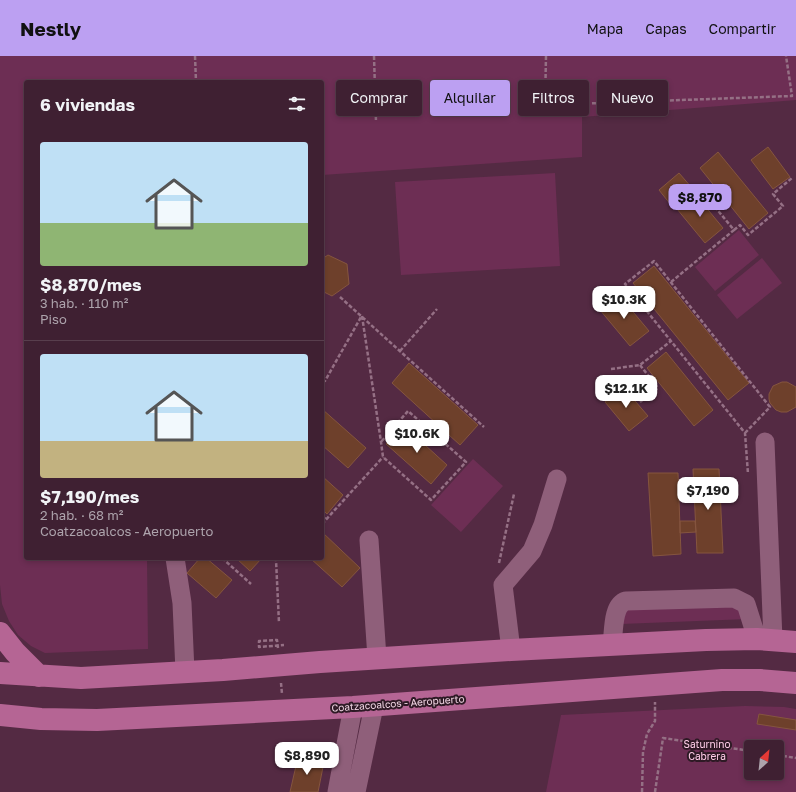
<!DOCTYPE html>
<html lang="es">
<meta charset="utf-8">
<style>
body{margin:0;font-family:"Golos Text",sans-serif;background:#4a2d3e;color:#f1f3f6;height:100vh;display:flex;flex-direction:column;font-size:15px;white-space:nowrap}
*{box-sizing:border-box;margin:0}
p{font-size:13px;color:#ada3ac}
.icon{flex:none;width:22px;height:22px;fill:none;stroke:currentColor;stroke-width:2;stroke-linecap:round;stroke-linejoin:round}
.map{position:relative;flex:1;overflow:hidden}
.details{position:absolute;left:24px;top:24px;width:300px;height:480px;display:flex;flex-direction:column;background:#3f2032;border-radius:4px;box-shadow:0 2px 6px #0003,0 0 0 1px #583e4d}
.details>*{flex:none}
.guide{position:absolute;left:336px;top:24px;width:380px;height:36px;display:flex;gap:8px}
.needle{width:26px;rotate:27deg}
.tools{position:absolute;left:744px;top:684px;display:grid;gap:8px}
.tools a{display:grid;place-items:center;width:40px;height:40px;border-radius:4px;background:#3f2032;box-shadow:0 2px 6px #0003,0 0 0 1px #583e4d;font-size:20px}
.price{position:absolute;translate:-50% -34px;padding:0 9px;border-radius:8px;background:#fff;color:#222;font-size:13px;line-height:26px;filter:drop-shadow(0 1px 2px #0008)}
.price::after{content:'';position:absolute;left:50%;top:24px;width:12px;height:9px;margin-left:-6px;background:inherit;clip-path:polygon(0 0,100% 0,50% 100%)}
.price.on{background:#bca0f2;color:#111}
ul{padding:0;list-style:none}
li{display:grid;align-content:center;gap:8px;height:212px;padding:0 16px}
li+li{border-top:1px solid #583e4d}
li span{display:grid;place-items:center;height:124px;border-radius:4px;color:#555}
li>.icon{margin-inline-start:auto}
span .icon{width:72px;height:72px;fill:#fffc;stroke-width:1}
li b{font-size:17px}
h2{display:flex;justify-content:space-between;align-items:center;height:48px;padding:0 16px;font-size:17px}
.chip{padding:0 14px;border-radius:4px;background:#3f2032;box-shadow:0 2px 6px #0003,0 0 0 1px #583e4d;font-size:14px;line-height:36px}
.chip.on{background:#bca0f2;color:#111}
header{display:flex;align-items:center;gap:24px;box-sizing:border-box;height:56px;padding:0 20px;background:#bca0f2;color:#111}
header strong{font-size:19px}
nav{display:flex;gap:22px;margin-inline-start:auto;font-size:14px}
.map>svg:first-child{display:block}
.green{fill:#6d2e54;fill-rule:evenodd}
.building{fill:#6e402b;stroke:#85553f}
.lines{fill:none;stroke-linecap:round;stroke-linejoin:round}
.path{stroke:#957085;stroke-width:2.5;stroke-dasharray:4 2;stroke-linecap:butt}
.minor{stroke:#8f5f7a;stroke-width:19}
.major{stroke:#b56594;stroke-width:22}
.labels{text-anchor:middle;stroke-width:4;stroke-linejoin:round;paint-order:stroke}
.street-label{font-size:10px;fill:#f3d7e5;stroke:#2e1a25}
.park-label{font-size:10px;fill:#ffcde8;stroke:#2e1a25}
</style>
<header>
<strong>Nestly</strong>
<nav><a>Mapa</a><a>Capas</a><a>Compartir</a></nav>
</header>
<div class="map">
<svg width="796" height="736" viewBox="0 0 796 736">
<rect width="100%" height="100%" fill="#542a43"/>
<!-- green -->
<path class="green" d="M0 0H796V44L582 61V101L322 119V26H26V502H147L148 593 45 597 31 590 18 579 9 565 2 548 0 529Z
M555 117 560 210 401 219 395 126Z
M739 174 759 199 715 235 695 211Z
M762 202 782 227 737 263 717 239Z
M473 403 503 430 461 476 431 449Z
M730 545 748 563 621 568 624 553Z
M745 650 784 651 796 653V736H546L561 659ZM751 691H777V717H751Z"/>
<!-- building -->
<path class="building" d="M768 91 790 121 773 133 751 104Z
M718 96 768 157 749 173 700 112Z
M679 117 692 132 671 149 659 134Z
M695 138 723 172 705 187 677 153Z
M328 199 347 208 349 228 332 240 322 235V203Z
M654 210 749 327 728 344 633 227Z
M619 239 649 275 630 290 600 254Z
M666 296 713 354 694 370 647 312Z
M409 307 478 369 460 389 392 327Z
M782 326H787L796 331V351L787 356H781L776 354 770 347 769 343V338L773 330Z
M623 331 648 360 629 375 605 346Z
M322 353 366 392 348 412 322 389Z
M403 369 447 409 431 428 386 388Z
M693 413H719L723 497H697Z
M648 417H678L681 498 653 500Z
M322 420 343 439 327 458 322 453Z
M680 465H695L696 476 680 477Z
M322 476 360 512 342 531 310 502H322Z
M200 502H206L232 524 216 542 187 517Z
M236 502H262L250 515Z
M759 658 796 664V674L757 668Z
M298 701 324 706 318 736H290Z"/>
<g class="lines">
<!-- path -->
<path class="path" d="M195 0 196 26
M374 0 376 66
M546 0 545 49 792 40 786 0
M734 174 740 169 748 179 783 150 773 138 792 122
M671 226 734 174 701 134
M340 241 484 371
M362 260 381 386 383 401 431 444 466 406 408 355 381 386
M400 295 437 253
M611 313 640 309 671 285
M322 325H325L361 261
M640 346 658 332 640 309
M745 377 770 351 654 205 625 228 745 377 748 418
M322 460 326 463
M322 468 383 401
M222 502 251 528
M278 502 276 504 279 567
M499 507 514 438
M278 592 277 584 259 585V591L284 589
M281 627 282 638
M777 699 796 702
M642 736 643 696 647 678 655 665V646
M655 736 663 682 751 695"/>
<!-- minor -->
<path class="minor" d="M765 386 773 584
M369 484 377 602
M175 502 182 547 185 616
M612 589C614 576 612 549 626 545L734 542 746 548 757 583
M511 594 503 529 532 495 543 469 557 423
M337 736 353 651
M356 736 374 650"/>
<!-- major -->
<path class="major" d="M0 577 15 596 39 620
M0 617 81 622 223 614 320 606 511 594 706 584 757 583 796 586
M0 659 41 663 97 664 353 651 722 624H760L796 627"/>
</g>
<g class="labels">
<!-- street labels -->
<g class="street-label">
<text transform="translate(398 647) rotate(-4)" y="4">Coatzacoalcos - Aeropuerto</text>
</g>
<!-- park labels -->
<g class="park-label">
<text x="707" y="692">Saturnino<tspan x="707" dy="12">Cabrera</tspan></text>
</g>
</g>
</svg>
<div class="tools">
<a><svg class="needle" viewBox="-14 -14 28 28"><path d="M0-13l5 13h-10z" fill="#e53935"/><path d="M0 13l5-13h-10z" fill="#ada3ac"/></svg></a>
</div>
<b class="price on" style="left:700px;top:162px">$8,870</b>
<b class="price" style="left:624px;top:264px">$10.3K</b>
<b class="price" style="left:626px;top:353px">$12.1K</b>
<b class="price" style="left:417px;top:398px">$10.6K</b>
<b class="price" style="left:708px;top:455px">$7,190</b>
<b class="price" style="left:307px;top:720px">$8,890</b>
<div class="guide">
<a class="chip">Comprar</a>
<a class="chip on">Alquilar</a>
<a class="chip">Filtros</a>
<a class="chip">Nuevo</a>
</div>
<section class="details">
<h2>6 viviendas<svg class="icon" aria-label="filters" viewBox="0 0 24 24"><path d="M4 7h16M4 17h16"/><circle cx="9" cy="7" r="2"/><circle cx="15" cy="17" r="2"/></svg></h2>
<ul>
<li><span style="background:linear-gradient(#bfe0f5 65%,#8fb573 0)"><svg class="icon" aria-label="home" viewBox="0 0 24 24"><path d="M3 11l9-7 9 7M6 9v11h12V9"/></svg></span><div><b>$8,870/mes</b><p>3 hab. · 110 m²</p><p>Piso</p></div></li>
<li><span style="background:linear-gradient(#bfe0f5 70%,#c2b280 0)"><svg class="icon" aria-label="home" viewBox="0 0 24 24"><path d="M3 11l9-7 9 7M6 9v11h12V9"/></svg></span><div><b>$7,190/mes</b><p>2 hab. · 68 m²</p><p>Coatzacoalcos - Aeropuerto</p></div></li>
</ul>
</section>
</div>
